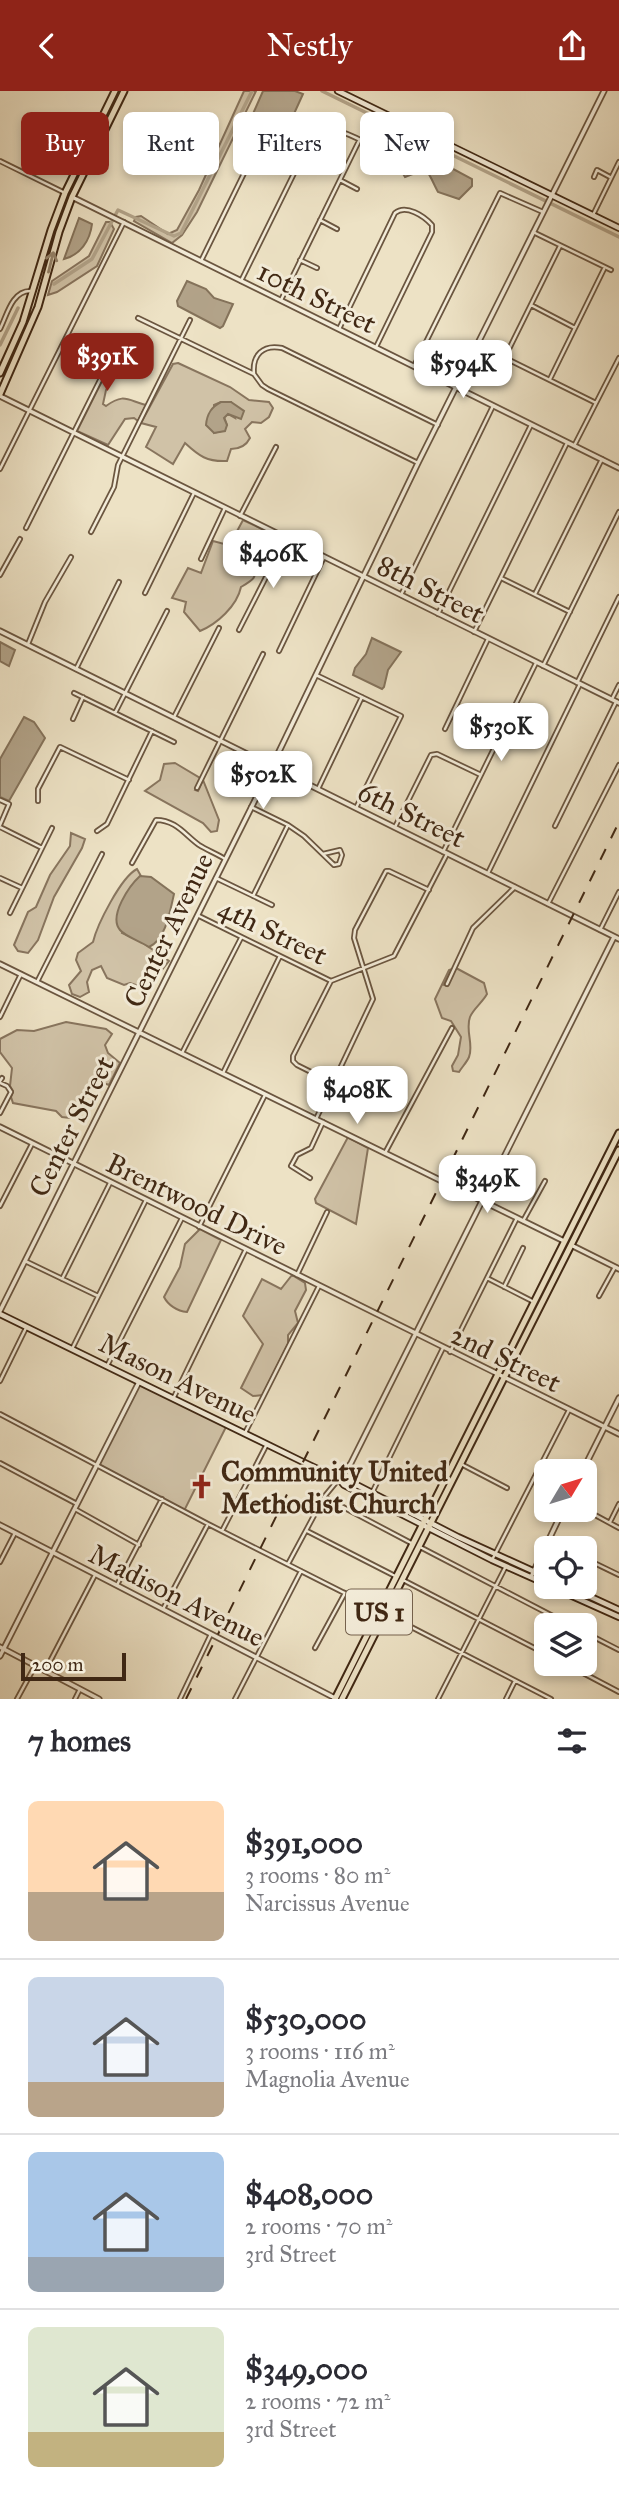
<!DOCTYPE html>
<meta charset="utf-8">
<style>
body{margin:0;font-family:"IM FELL Great Primer",serif;background:#f7f7f7;color:#2b2b33;height:100vh;display:flex;flex-direction:column;font-size:26px;white-space:nowrap}
*{box-sizing:border-box;margin:0}
p{font-size:23px;color:#7c7c81}
.icon{flex:none;width:38px;height:38px;fill:none;stroke:currentColor;stroke-width:2;stroke-linecap:round;stroke-linejoin:round}
.map{position:relative;height:1608px;overflow:hidden}
.panel{display:flex;flex-direction:column;background:#fff;flex:1}
.panel>*{flex:none}
.guide{position:absolute;left:21px;top:21px;width:578px;height:63px;display:flex;gap:14px}
.needle{width:46px;rotate:52deg}
.buttons{position:absolute;left:534px;top:1368px;display:grid;gap:14px}
.buttons a{display:grid;place-items:center;width:63px;height:63px;border-radius:10px;background:#fff;box-shadow:0 4px 10px #0003;font-size:35px}
.scale{position:absolute;left:21px;bottom:18px;width:105px;box-sizing:border-box;padding-left:7px;border:4px solid #402814;border-top:0;font-size:19px;line-height:24px;white-space:nowrap;color:#402814;-webkit-text-stroke:5px #f3ecd9;paint-order:stroke}
.price{position:absolute;translate:-50% -60px;padding:0 16px;border-radius:14px;background:#fff;color:#222;font-size:23px;line-height:46px;filter:drop-shadow(0 2px 4px #0008)}
.price::after{content:'';position:absolute;left:50%;top:42px;width:21px;height:16px;margin-left:-10px;background:inherit;clip-path:polygon(0 0,100% 0,50% 100%)}
.price.selected{background:#8f2418;color:#fff}
ul{padding:0;list-style:none}
li{display:flex;align-items:center;gap:21px;height:175px;padding:0 28px}
li+li{border-top:2px solid #e1e1e2}
li span{display:grid;place-items:center;flex:none;width:196px;height:140px;border-radius:10px;color:#555}
li>.icon{margin-inline-start:auto}
span .icon{width:84px;height:84px;fill:#fffc;stroke-width:1}
li b{font-size:30px}
h2{display:flex;justify-content:space-between;align-items:center;height:84px;padding:0 28px;font-size:30px}
.pill{padding:0 24px;border-radius:10px;background:#fff;box-shadow:0 4px 10px #0003;font-size:24px;line-height:63px}
.pill.selected{background:#8f2418;color:#fff}
header{display:flex;justify-content:space-between;align-items:center;height:91px;padding:0 28px;background:#8f2418;color:#fff;font-size:32px;font-weight:600}
.map>svg:first-child{display:block}
.green{fill:#d0c2a7;stroke:#88755e;stroke-width:2;fill-rule:evenodd}
.water{fill:#b2a389;stroke:#84725a;stroke-width:2}
.lines{fill:none;stroke-linecap:round;stroke-linejoin:round}
.canal{stroke:#b2a389;stroke-width:3.5}
.minor-casing{stroke:#6b5640;stroke-width:6}
.tertiary-casing{stroke:#6b5640;stroke-width:7}
.secondary-casing{stroke:#402814;stroke-width:8}
.primary-casing{stroke:#402814;stroke-width:9}
.minor{stroke:#f3ecd9;stroke-width:2.5}
.tertiary{stroke:#f3ecd9;stroke-width:3.5}
.secondary{stroke:#f3ecd9;stroke-width:4.5}
.primary{stroke:#ede2c5;stroke-width:5}
.rail{stroke:#402814;stroke-width:2;stroke-dasharray:12 12;stroke-linecap:butt}
.oneway{stroke:#96856c}
.labels{text-anchor:middle;stroke-width:6;stroke-linejoin:round;paint-order:stroke}
.shield{fill:#f3ecd9;stroke:#76634f;stroke-width:2}
.shield-label{font-size:26px;font-weight:bold;fill:#402814}
.street-label{font-size:28px;fill:#402814;stroke:#f3ecd9}
.poi-label{font-size:28px;font-weight:bold;fill:#402814;stroke:#f3ecd9;text-anchor:start}
</style>
<header><svg class="icon" aria-label="back" viewBox="0 0 24 24"><path d="M15 5l-7 7 7 7"/></svg>Nestly<svg class="icon" aria-label="share" viewBox="0 0 24 24"><path d="M12 15V3M7 8l5-5 5 5M5 13v7h14v-7"/></svg></header>
<div class="map">
<svg width="619" height="1608" viewBox="0 0 619 1608">
<rect width="100%" height="100%" fill="#ede2c5"/>
<filter id="stains"><feTurbulence type="fractalNoise" baseFrequency=".00286" numOctaves="4"/><feColorMatrix values="0 0 0 0 .2 0 0 0 0 .09 0 0 0 0 .02 0 0 0 .5 -.17"/></filter>
<radialGradient id="worn" r=".72"><stop offset=".6" stop-color="#630" stop-opacity="0"/><stop offset="1" stop-color="#630" stop-opacity=".3"/></radialGradient>
<!-- green -->
<path class="green" d="M244 0H256L197 121 182 144 172 152 134 130 136 126 141 125 168 143 177 139 199 99Z
M106 131H110L114 138 97 175 57 201 48 204 52 190 89 165Z
M111 272 117 277 106 299 103 313 106 315C124 302 127 309 146 314L138 330 134 327 125 328 108 354 77 340Z
M178 272 230 296 249 309 269 311 273 317 269 326 261 332 252 331 245 338 250 347C246 355 240 358 231 358L227 370C207 371 199 365 185 352L173 373 146 356 156 336 141 332 173 273ZM221 311H231L235 327 228 323 224 326 227 334 221 340 214 342V314Z
M243 429 266 440C263 448 255 459 255 467 254 486 260 485 241 496 237 515 217 533 200 540L184 521 186 511 172 507 188 477 201 482 213 450 224 453 235 444Z
M175 672 200 687 195 699 198 700 203 689 219 729 217 740 211 741 203 732 145 700 160 689 164 673Z
M71 742 85 748 82 757 54 806 38 849 28 862 18 860 14 854 28 821 36 816 50 784 70 755Z
M137 778 141 785 122 842 140 850 169 870 161 880 142 896 130 892 124 894 107 887 101 875 92 879 87 891 89 901 80 906 72 903 69 894 81 880 76 869 78 862 93 851C97 834 121 786 137 778Z
M456 877 484 892 487 903C482 912 473 918 470 926 465 939 474 954 469 966 467 971 462 976 459 981L453 980 452 975 458 964 461 946 451 930 442 927 435 908 449 879 452 878 444 894 447 895Z
M66 931 106 938 112 943 105 954 108 962 120 972 109 994 98 990C76 1002 85 1012 70 1027L62 1026 56 1020 13 1012 11 1006 13 1000 10 995 12 977 0 961V948L17 939 34 940Z
M348 1046 368 1057 356 1133 316 1112 315 1108Z
M200 1138 221 1149 187 1221C177 1220 168 1214 164 1206L180 1176 185 1153Z
M292 1184 305 1192 306 1199 295 1220 298 1232 288 1244V1253L263 1304 253 1305 241 1297 263 1253 243 1225 262 1188 281 1198Z
M139 1291 227 1334 184 1420 97 1374Z"/>
<!-- water -->
<path class="water" d="M263 0H295L303 3 283 47 272 50 248 34Z
M429 65 472 88V95L459 108 438 101C426 79 431 75 405 86L402 81 409 67 420 69Z
M79 127 92 133C90 150 80 164 64 168Z
M187 190 206 198 214 207 233 213 223 235 220 237 178 215 177 210Z
M221 311H231L244 320 241 328 228 323 224 327 227 334 225 340 214 342 206 334C207 323 211 316 221 311Z
M372 547 401 561 388 579 384 596 382 598 353 584 355 577 366 563Z
M0 551 15 559 9 575 0 570Z
M24 626 34 631 45 647 9 710 0 706V668Z
M140 785 151 786 174 803C170 820 166 848 149 856 140 850 126 846 120 839 108 825 130 794 140 785Z"/>
<g class="lines">
<!-- canal -->
<path class="canal" d="M322 0 619 146
M54 193 92 168 118 119 174 145 181 142 252 0
M0 254 18 217"/>
<defs>
<path id="minor" d="M68 64 66 55 69 49
M0 70 65 102
M594 86 597 79 610 86
M340 89 357 98
M593 124 619 71
M320 129 337 138
M533 141 611 179
M300 169 317 177
M201 170 255 60 264 54
M241 190 311 48C332 23 366 57 390 62
M281 209 359 50
M531 214 575 237
M138 227 254 283 262 294 268 298 418 372
M0 238C7 224 12 200 30 200
M339 238 395 122C406 113 424 125 432 134V141L376 256
M477 253 596 312
M505 266 560 155
M414 275 500 102 543 121
M254 283C252 264 263 253 282 257L438 334
M550 288 604 178
M574 355 619 267
M0 378 124 131
M240 425 276 356
M26 437 119 251
M91 441 114 396 118 374 190 229
M201 468 225 417
M0 484 20 448
M501 487 570 521
M145 502 194 402
M535 503 602 368
M401 504 493 315
M438 523 531 334
M239 539 286 447
M474 541 567 352
M28 553 45 511 71 466
M279 560 324 466
M543 575 619 421
M76 578 119 491
M316 584 401 625 356 717
M577 592 619 506
M74 602 174 651
M612 608 619 594
M115 622 167 520
M174 626 219 537
M73 628 83 606
M445 638 488 548
M197 697 263 563
M318 698 362 606
M0 709 9 713 0 734
M38 710V698L60 656 129 689
M251 716 288 734 304 745 334 774 339 773 342 764 340 759 323 763
M555 735 616 611
M0 736 42 757
M395 736 431 664 437 663 481 684
M97 740 107 733 152 640
M443 761 536 572
M132 772 156 729C176 729 185 744 199 754 207 759 217 763 225 768
M488 782 580 593
M0 787 22 797
M216 787 272 814
M253 805 288 734
M548 813 619 674
M10 822 52 737
M199 825 331 890
M600 839 619 801
M37 891 102 763
M447 893 473 837 515 796
M0 926 21 883
M182 962 241 847
M223 982 280 865
M0 990 2 987
M0 992 7 995 11 1001 0 1022
M333 992 297 974 293 970V965L331 890 394 865 447 763
M316 1028 373 908 354 847 355 839 386 780H389L429 799
M385 1062 452 937
M310 1087 291 1075 297 1064 311 1057 323 1031
M0 1115 32 1053
M523 1130 545 1090
M199 1136 265 1004
M25 1170 98 1205
M297 1184 327 1121
M487 1187 534 1211
M62 1188 110 1092
M504 1196 523 1157
M599 1205 615 1176
M72 1258 146 1109
M450 1261 517 1127
M107 1275 182 1127
M0 1290 26 1237
M173 1308 246 1158
M0 1323 208 1433 380 1520
M245 1342 319 1195
M0 1372 77 1413
M461 1373 507 1397
M372 1402 443 1257
M324 1406 413 1453
M75 1418 139 1454
M584 1418 619 1437
M610 1431 619 1413
M222 1440 267 1353
M307 1440 397 1486
M548 1448 566 1458
M420 1456 572 1535
M584 1467 619 1484
M492 1469 569 1319
M0 1471 15 1442
M288 1473 324 1406 338 1389
M403 1489 546 1563
M117 1494 162 1408
M163 1518 207 1435
M386 1523 551 1608
M584 1541 619 1559
M315 1557 345 1502
M566 1573 619 1601
M45 1580 95 1484
M17 1608 35 1575
M75 1608 80 1598
M180 1608 211 1543
M235 1608 301 1480
M438 1608 505 1477
M506 1608 515 1590"/>
<path id="tertiary" d="M72 106 619 377
M0 305 619 612
M0 540 619 848
M0 873 564 1150
M0 1036 619 1343
M571 1154 619 1178
M0 1220 272 675 418 372 604 0
M582 1381 619 1307
M339 1388 351 1372 614 846
M0 1434 335 1607
M531 1486 563 1419
M0 1556 99 1608
M0 1565 139 1291"/>
<path id="secondary" d="M338 0 619 137
M0 1223 303 1371 339 1388 347 1389 458 1446 546 1486
M339 1388 344 1394 492 1469 546 1493
M552 1496 619 1526
M569 1496 619 1519"/>
<path id="primary" d="M0 282 23 231 51 139 65 102 115 0
M0 303 38 216 59 141 72 106 124 0
M335 1608 619 1042
M342 1608 619 1059"/>
</defs>
<!-- minor casing -->
<use href="#minor" class="minor-casing"/>
<!-- tertiary casing -->
<use href="#tertiary" class="tertiary-casing"/>
<!-- secondary casing -->
<use href="#secondary" class="secondary-casing"/>
<!-- primary casing -->
<use href="#primary" class="primary-casing"/>
<!-- minor -->
<use href="#minor" class="minor"/>
<!-- tertiary -->
<use href="#tertiary" class="tertiary"/>
<!-- secondary -->
<use href="#secondary" class="secondary"/>
<!-- primary -->
<use href="#primary" class="primary"/>
<!-- rail -->
<path class="rail" d="M186 1608 619 731"/>
</g>
<!-- one-way arrows -->
<defs><path id="oneway-shaft" d="M-6 0H5M1.5-3L5.5 0L1.5 3" fill="none" stroke-width="1.6" stroke-linecap="round" stroke-linejoin="round" transform="scale(1.75)"/></defs>
<use class="oneway" href="#oneway-shaft" transform="translate(51 171) rotate(-76)"/>
<!-- icons -->
<defs>
<symbol id="church-bare" viewBox="-9 -9 18 18"><path d="M-1.2-6h2.4v3.5h3.3v2.4h-3.3V6h-2.4V-.1h-3.3v-2.4h3.3Z" fill="#8f2418" stroke="#f3ecd9" stroke-width="2.5" paint-order="stroke"/></symbol>
</defs>
<g fill-rule="evenodd">
<use href="#church-bare" x="184" y="1378" width="35" height="35"/>
</g>
<g class="labels">
<!-- shield labels -->
<rect class="shield" x="346" y="1498.5" width="66" height="45" rx="5"/>
<g class="shield-label">
<text x="379" y="1530">US 1</text>
</g>
<!-- street labels -->
<g class="street-label">
<text transform="translate(317 206) rotate(26)" y="10">10th Street</text>
<text transform="translate(431 498) rotate(27)" y="10">8th Street</text>
<text transform="translate(412 723) rotate(26)" y="10">6th Street</text>
<text transform="translate(168 839) rotate(-64)" y="10">Center Avenue</text>
<text transform="translate(273 840) rotate(26)" y="10">4th Street</text>
<text transform="translate(71 1035) rotate(-63)" y="10">Center Street</text>
<text transform="translate(197 1113) rotate(26)" y="10">Brentwood Drive</text>
<text transform="translate(506 1267) rotate(26)" y="10">2nd Street</text>
<text transform="translate(178 1287) rotate(26)" y="10">Mason Avenue</text>
<text transform="translate(177 1504) rotate(27)" y="10">Madison Avenue</text>
</g>
<!-- poi labels -->
<g class="poi-label">
<text x="221" y="1390">Community United<tspan x="221" dy="32">Methodist Church</tspan></text>
</g>
</g>
<rect width="100%" height="100%" filter="url(#stains)"/>
<rect width="100%" height="100%" fill="url(#worn)"/>
</svg>
<div class="buttons">
<a><svg class="needle" viewBox="-14 -14 28 28"><path d="M0-13l5 13h-10z" fill="#e53935"/><path d="M0 13l5-13h-10z" fill="#7c7c81"/></svg></a>
<a><svg class="icon" aria-label="locate" viewBox="0 0 24 24"><circle cx="12" cy="12" r="6"/><path d="M12 2v4M12 18v4M2 12h4M18 12h4"/></svg></a>
<a><svg class="icon" aria-label="layers" viewBox="0 0 24 24"><path d="M12 4l9 5-9 5-9-5zM3 14l9 5 9-5"/></svg></a>
</div>
<div class="scale">200 m</div>
<b class="price selected" style="left:107px;top:302px">$391K</b>
<b class="price" style="left:463px;top:309px">$594K</b>
<b class="price" style="left:273px;top:499px">$406K</b>
<b class="price" style="left:501px;top:672px">$530K</b>
<b class="price" style="left:263px;top:720px">$502K</b>
<b class="price" style="left:357px;top:1035px">$408K</b>
<b class="price" style="left:487px;top:1124px">$349K</b>
<div class="guide">
<a class="pill selected">Buy</a>
<a class="pill">Rent</a>
<a class="pill">Filters</a>
<a class="pill">New</a>
</div>
</div>
<section class="panel">
<h2>7 homes<svg class="icon" aria-label="filters" viewBox="0 0 24 24"><path d="M4 7h16M4 17h16"/><circle cx="9" cy="7" r="2"/><circle cx="15" cy="17" r="2"/></svg></h2>
<ul>
<li><span style="background:linear-gradient(#ffd9b3 65%,#b9a48a 0)"><svg class="icon" aria-label="home" viewBox="0 0 24 24"><path d="M3 11l9-7 9 7M6 9v11h12V9"/></svg></span><div><b>$391,000</b><p>3 rooms · 80 m²</p><p>Narcissus Avenue</p></div></li>
<li><span style="background:linear-gradient(#c9d6e8 75%,#b9a48a 0)"><svg class="icon" aria-label="home" viewBox="0 0 24 24"><path d="M3 11l9-7 9 7M6 9v11h12V9"/></svg></span><div><b>$530,000</b><p>3 rooms · 116 m²</p><p>Magnolia Avenue</p></div></li>
<li><span style="background:linear-gradient(#a9c7e8 75%,#9aa5b1 0)"><svg class="icon" aria-label="home" viewBox="0 0 24 24"><path d="M3 11l9-7 9 7M6 9v11h12V9"/></svg></span><div><b>$408,000</b><p>2 rooms · 70 m²</p><p>3rd Street</p></div></li>
<li><span style="background:linear-gradient(#dfe7d0 75%,#c2b280 0)"><svg class="icon" aria-label="home" viewBox="0 0 24 24"><path d="M3 11l9-7 9 7M6 9v11h12V9"/></svg></span><div><b>$349,000</b><p>2 rooms · 72 m²</p><p>3rd Street</p></div></li>
</ul>
</section>
